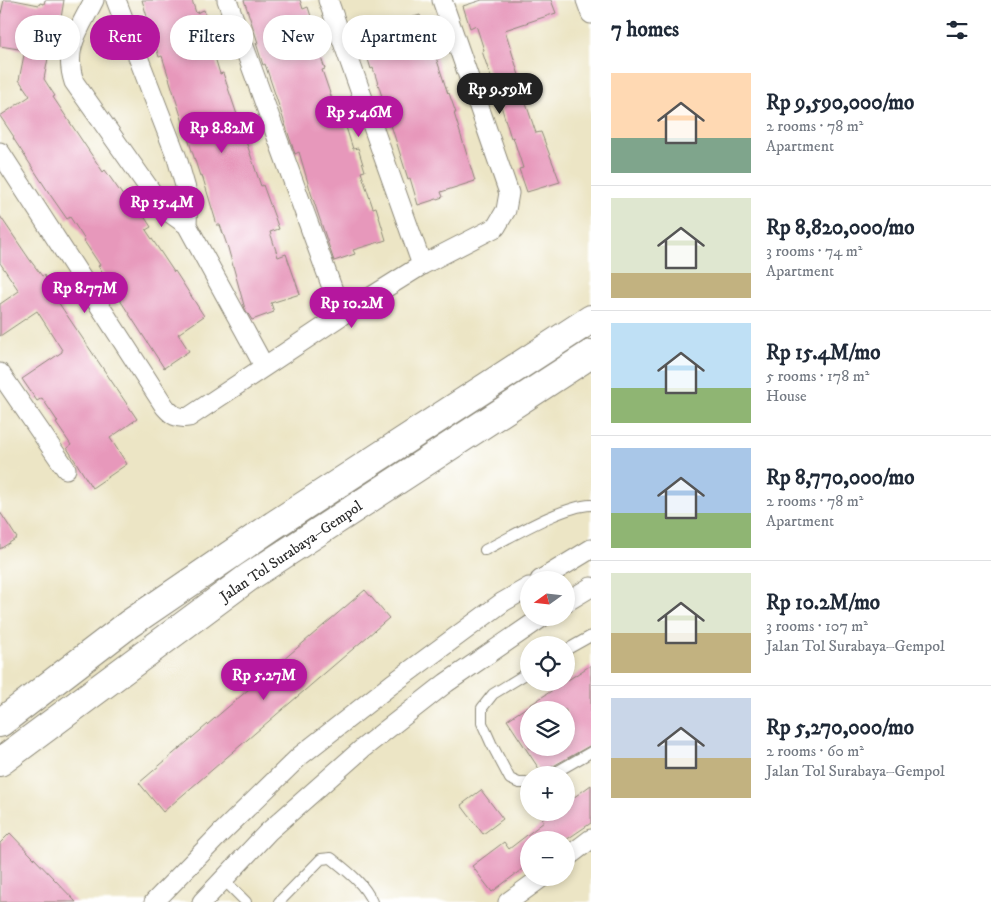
<!DOCTYPE html>
<meta charset="utf-8">
<style>
body{margin:0;font-family:"IM FELL DW Pica",serif;background:#f2f2f3;color:#1f2937;height:100vh;display:flex;flex-direction:column;font-size:19px;white-space:nowrap}
*{box-sizing:border-box;margin:0}
p{font-size:16px;color:#747a83}
.icon{flex:none;width:28px;height:28px;fill:none;stroke:currentColor;stroke-width:2;stroke-linecap:round;stroke-linejoin:round}
.map{position:relative;flex:1;overflow:hidden}
.drawer{display:flex;flex-direction:column;background:#fff;width:400px}
.drawer>*{flex:none}
.guide{position:absolute;left:15px;top:15px;width:475px;height:45px;display:flex;gap:10px}
.needle{width:32px;rotate:255deg}
.fabs{position:absolute;left:520px;top:571px;display:grid;gap:10px}
.fabs a{display:grid;place-items:center;width:55px;height:55px;border-radius:50%;background:#fff;box-shadow:0 2px 8px #0003;font-size:25px}
.price{position:absolute;translate:-50% -42px;padding:0 11px;border-radius:18px;background:#b5179e;color:#fff;font-size:16px;line-height:32px;filter:drop-shadow(0 1px 2px #0008)}
.price::after{content:'';position:absolute;left:50%;top:30px;width:15px;height:11px;margin-left:-8px;background:inherit;clip-path:polygon(0 0,100% 0,50% 100%)}
.price.on{background:#222;color:#fff}
ul{padding:0;list-style:none}
li{display:flex;align-items:center;gap:15px;height:125px;padding:0 20px}
li+li{border-top:1px solid #e0e1e3}
li span{display:grid;place-items:center;flex:none;width:140px;height:100px;border-radius:0px;color:#555}
li>.icon{margin-inline-start:auto}
span .icon{width:60px;height:60px;fill:#fffc;stroke-width:1}
li b{font-size:21px}
h2{display:flex;justify-content:space-between;align-items:center;height:60px;padding:0 20px;font-size:21px}
.tag{padding:0 18px;border-radius:22px;background:#fff;box-shadow:0 2px 8px #0003;font-size:18px;line-height:45px}
.tag.on{background:#b5179e;color:#fff}
main{display:flex;flex:1;min-height:0}
.map>svg:first-child{display:block}
.building{fill:#e798bb;fill-rule:evenodd}
.lines{fill:none;stroke-linecap:round;stroke-linejoin:round}
.lane-casing{stroke:#8c8878;stroke-width:12}
.street-casing{stroke:#8c8878;stroke-width:21}
.highway-casing{stroke:#8c8878;stroke-width:30}
.lane{stroke:#fff;stroke-width:10}
.street{stroke:#fff;stroke-width:19}
.highway{stroke:#fff;stroke-width:28}
.labels{text-anchor:middle;stroke-width:4.5;stroke-linejoin:round;paint-order:stroke}
.street-label{font-size:15px;fill:#2b2b2b;stroke:#fff}
</style>
<main>
<div class="map">
<svg width="591" height="902" viewBox="0 0 591 902">
<rect width="100%" height="100%" fill="#fff"/>
<filter id="ink" filterUnits="userSpaceOnUse"><feTurbulence type="fractalNoise" baseFrequency=".02" numOctaves="2"/><feDisplacementMap in="SourceGraphic" scale="10" xChannelSelector="R" yChannelSelector="G"/><feConvolveMatrix kernelMatrix="1 2 1 2 8 2 1 2 1" color-interpolation-filters="sRGB"/></filter>
<filter id="wash" filterUnits="userSpaceOnUse"><feTurbulence type="fractalNoise" baseFrequency=".0096" numOctaves="4" result="noise"/><feDisplacementMap in="SourceGraphic" scale="20" xChannelSelector="R" yChannelSelector="G"/><feGaussianBlur stdDeviation="1.12" result="paint"/><feColorMatrix in="noise" values="0 0 0 0 0 0 0 0 0 0 0 0 0 0 0 0 0 1.4 0 .05"/><feComposite in="paint" operator="in"/></filter>
<g filter="url(#wash)">
<rect width="100%" height="100%" fill="#ece5c5"/>
<g id="blocks">
<!-- building -->
<path class="building" d="M4 0H14L39 5 40 3 44 4 45 0H64L55 54 49 53 44 79 55 96 53 97 103 172 105 170 133 210 138 207 151 227 146 230 174 272 175 271 204 316 178 334 189 351 164 368 98 266 100 265 84 241 85 240 70 217 67 219 51 196 13 138 14 137 0 116 30 96 19 80 25 50 0 46V18Z
M142 0H192L196 13 204 10 212 33 208 34 220 74 223 73 261 186 263 185 279 229 270 232 278 257 286 254 300 294 271 303 274 312 252 320 245 309 228 248 220 225H217L202 175 200 176 192 151 162 56 159 57Z
M244 0H300L303 9 308 7 315 29 311 30 325 69 322 70 333 102 335 101 342 125 345 124 353 149 358 148 365 171 361 172 373 208 376 207 386 240 353 250 355 254 334 261 311 193 299 152 295 154 265 64 263 65 256 43H258Z
M482 0H551L556 13 505 30 522 85 520 86 536 133 541 132 560 182 527 192 519 169 523 168 513 137 511 138 497 93 489 72 482 51 484 50 476 25 470 28 463 6Z
M420 15 429 43 431 42 448 94 449 93 456 113H454L475 181 441 192 443 197 418 205 410 178 408 179 373 68 371 69 362 40 394 30 392 24Z
M0 216 30 260 42 276 44 275 54 291 52 293 137 419 110 438 127 464 92 488 67 448 71 445 56 423 58 422 42 398 37 401 22 379 62 352V350L37 311 0 336V304L19 291 0 263Z
M0 512 17 538 0 549Z
M365 590 389 618 163 812 139 783Z
M591 665V745L548 769 543 775 507 720ZM529 710H566V748H529Z
M591 785V823L566 840H529V864L492 892 472 866 504 842 509 849 544 822 542 819 550 812H566V803Z
M481 790 503 819 483 834 461 805Z
M10 833 76 902H0V843Z"/>
</g>
</g>
<g filter="url(#ink)">
<use href="#blocks" fill-opacity="0" stroke="#8c8878" stroke-width="1"/>
<g class="lines">
<defs>
<path id="lane" d="M485 550C513 536 562 506 591 505
M566 650 591 636
M529 672 493 694 482 708V723L491 743 510 779 519 783H529
M551 775 591 752
M223 879 246 902
M279 902 321 859 331 858C346 870 364 883 372 902"/>
<path id="street" d="M94 0C79 30 63 48 74 82L163 208 187 225 264 366
M116 0 177 158 188 196 187 225
M227 0 342 315
M328 0 422 265
M586 0 591 14
M0 152 165 407C172 415 177 419 189 417L342 315 422 265 496 227 506 210 509 193 442 0
M0 373 66 469
M540 580 591 549
M566 602 591 587
M566 858 591 839
M154 902 221 833 300 756 392 684 503 602 529 587
M202 902 268 832 363 748 446 683 541 618
M508 902 541 878"/>
<path id="highway" d="M0 723 129 624 274 525 591 319
M0 762 249 577 591 354"/>
</defs>
<!-- lane casing -->
<use href="#lane" class="lane-casing"/>
<!-- street casing -->
<use href="#street" class="street-casing"/>
<!-- highway casing -->
<use href="#highway" class="highway-casing"/>
<!-- lane -->
<use href="#lane" class="lane"/>
<!-- street -->
<use href="#street" class="street"/>
<!-- highway -->
<use href="#highway" class="highway"/>
</g>
</g>
<g class="labels">
<!-- street labels -->
<g class="street-label">
<text transform="translate(291 551) rotate(-34)" y="5">Jalan Tol Surabaya–Gempol</text>
</g>
</g>
</svg>
<div class="fabs">
<a><svg class="needle" viewBox="-14 -14 28 28"><path d="M0-13l5 13h-10z" fill="#e53935"/><path d="M0 13l5-13h-10z" fill="#747a83"/></svg></a>
<a><svg class="icon" aria-label="locate" viewBox="0 0 24 24"><circle cx="12" cy="12" r="6"/><path d="M12 2v4M12 18v4M2 12h4M18 12h4"/></svg></a>
<a><svg class="icon" aria-label="layers" viewBox="0 0 24 24"><path d="M12 4l9 5-9 5-9-5zM3 14l9 5 9-5"/></svg></a>
<a>+</a>
<a>−</a>
</div>
<b class="price on" style="left:500px;top:115px">Rp 9.59M</b>
<b class="price" style="left:359px;top:138px">Rp 5.46M</b>
<b class="price" style="left:222px;top:154px">Rp 8.82M</b>
<b class="price" style="left:162px;top:228px">Rp 15.4M</b>
<b class="price" style="left:85px;top:314px">Rp 8.77M</b>
<b class="price" style="left:352px;top:329px">Rp 10.2M</b>
<b class="price" style="left:264px;top:701px">Rp 5.27M</b>
<div class="guide">
<a class="tag">Buy</a>
<a class="tag on">Rent</a>
<a class="tag">Filters</a>
<a class="tag">New</a>
<a class="tag">Apartment</a>
</div>
</div>
<section class="drawer">
<h2>7 homes<svg class="icon" aria-label="filters" viewBox="0 0 24 24"><path d="M4 7h16M4 17h16"/><circle cx="9" cy="7" r="2"/><circle cx="15" cy="17" r="2"/></svg></h2>
<ul>
<li><span style="background:linear-gradient(#ffd9b3 65%,#7fa58c 0)"><svg class="icon" aria-label="home" viewBox="0 0 24 24"><path d="M3 11l9-7 9 7M6 9v11h12V9"/></svg></span><div><b>Rp 9,590,000/mo</b><p>2 rooms · 78 m²</p><p>Apartment</p></div></li>
<li><span style="background:linear-gradient(#dfe7d0 75%,#c2b280 0)"><svg class="icon" aria-label="home" viewBox="0 0 24 24"><path d="M3 11l9-7 9 7M6 9v11h12V9"/></svg></span><div><b>Rp 8,820,000/mo</b><p>3 rooms · 74 m²</p><p>Apartment</p></div></li>
<li><span style="background:linear-gradient(#bfe0f5 65%,#8fb573 0)"><svg class="icon" aria-label="home" viewBox="0 0 24 24"><path d="M3 11l9-7 9 7M6 9v11h12V9"/></svg></span><div><b>Rp 15.4M/mo</b><p>5 rooms · 178 m²</p><p>House</p></div></li>
<li><span style="background:linear-gradient(#a9c7e8 65%,#8fb573 0)"><svg class="icon" aria-label="home" viewBox="0 0 24 24"><path d="M3 11l9-7 9 7M6 9v11h12V9"/></svg></span><div><b>Rp 8,770,000/mo</b><p>2 rooms · 78 m²</p><p>Apartment</p></div></li>
<li><span style="background:linear-gradient(#dfe7d0 60%,#c2b280 0)"><svg class="icon" aria-label="home" viewBox="0 0 24 24"><path d="M3 11l9-7 9 7M6 9v11h12V9"/></svg></span><div><b>Rp 10.2M/mo</b><p>3 rooms · 107 m²</p><p>Jalan Tol Surabaya–Gempol</p></div></li>
<li><span style="background:linear-gradient(#c9d6e8 60%,#c2b280 0)"><svg class="icon" aria-label="home" viewBox="0 0 24 24"><path d="M3 11l9-7 9 7M6 9v11h12V9"/></svg></span><div><b>Rp 5,270,000/mo</b><p>2 rooms · 60 m²</p><p>Jalan Tol Surabaya–Gempol</p></div></li>
</ul>
</section>
</main>
